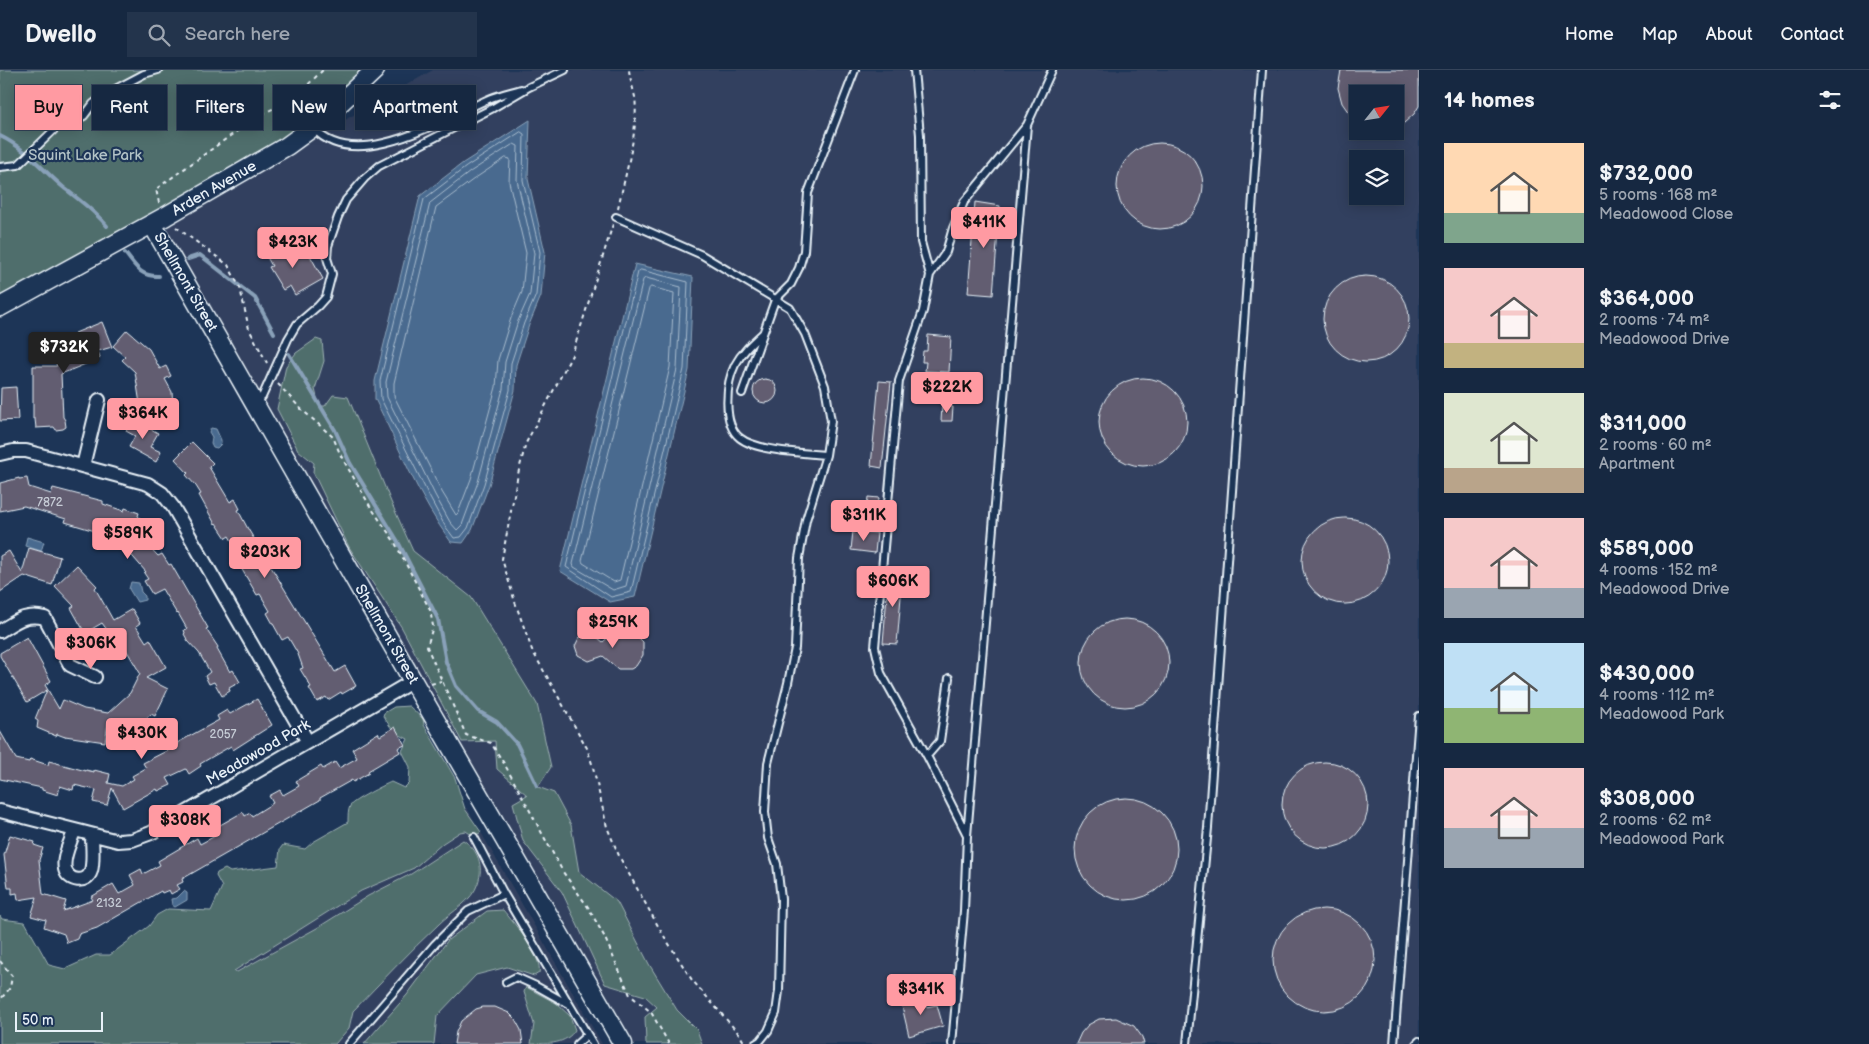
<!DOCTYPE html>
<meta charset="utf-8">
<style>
body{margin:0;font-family:"Balsamiq Sans",sans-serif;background:#23344c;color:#f1f3f6;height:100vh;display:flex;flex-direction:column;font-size:19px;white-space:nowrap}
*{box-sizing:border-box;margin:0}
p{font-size:16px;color:#9ea6b1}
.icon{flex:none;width:28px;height:28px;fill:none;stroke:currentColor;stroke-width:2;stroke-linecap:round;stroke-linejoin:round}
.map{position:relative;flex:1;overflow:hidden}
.details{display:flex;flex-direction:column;background:#162841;width:450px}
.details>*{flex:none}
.guide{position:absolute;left:15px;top:15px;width:475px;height:45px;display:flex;gap:10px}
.needle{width:32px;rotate:60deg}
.buttons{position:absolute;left:1349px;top:15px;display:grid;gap:10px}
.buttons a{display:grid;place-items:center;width:55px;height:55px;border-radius:0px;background:#162841;box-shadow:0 2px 12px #0003,0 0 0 1px #35445a;font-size:25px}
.scale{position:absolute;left:15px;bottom:12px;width:88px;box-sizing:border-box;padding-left:5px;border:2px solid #e8f1f8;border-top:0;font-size:14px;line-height:18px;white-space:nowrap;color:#e8f1f8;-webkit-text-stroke:4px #1d3557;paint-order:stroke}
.price{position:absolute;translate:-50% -42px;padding:0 11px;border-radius:5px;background:#ff9aa2;color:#111;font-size:16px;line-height:32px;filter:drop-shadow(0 1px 2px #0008)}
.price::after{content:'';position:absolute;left:50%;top:30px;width:15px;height:11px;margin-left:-8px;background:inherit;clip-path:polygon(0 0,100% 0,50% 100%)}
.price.active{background:#222;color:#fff}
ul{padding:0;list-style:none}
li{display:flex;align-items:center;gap:15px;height:125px;padding:0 25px}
li span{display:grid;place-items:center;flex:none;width:140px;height:100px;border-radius:0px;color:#555}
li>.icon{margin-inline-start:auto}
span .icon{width:60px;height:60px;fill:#fffc;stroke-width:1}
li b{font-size:21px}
h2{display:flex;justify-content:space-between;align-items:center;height:60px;padding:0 25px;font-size:21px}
.chip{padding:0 18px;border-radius:0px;background:#162841;box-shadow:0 2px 12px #0003,0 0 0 1px #35445a;font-size:18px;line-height:45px}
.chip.active{background:#ff9aa2;color:#111}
header{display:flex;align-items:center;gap:30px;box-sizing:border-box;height:70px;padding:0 25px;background:#162841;border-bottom:1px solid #35445a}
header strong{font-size:24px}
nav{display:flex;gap:28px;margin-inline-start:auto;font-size:18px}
.search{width:350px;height:45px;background:#23344c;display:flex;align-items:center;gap:12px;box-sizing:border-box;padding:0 18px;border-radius:0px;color:#9ea6b1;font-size:19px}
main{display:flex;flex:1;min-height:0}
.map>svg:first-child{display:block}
.built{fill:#32415f;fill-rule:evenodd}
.green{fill:#506e6c;stroke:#9cb0b2}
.water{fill:#496b8f;stroke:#89a1b9}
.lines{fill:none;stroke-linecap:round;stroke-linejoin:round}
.shore{stroke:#a8bbce;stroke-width:1}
.stream{stroke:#89a1b9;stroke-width:4}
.building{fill:#625d71;stroke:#e8f1f8}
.lane-casing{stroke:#e8f1f8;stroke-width:10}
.street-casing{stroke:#e8f1f8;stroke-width:16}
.secondary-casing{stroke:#e8f1f8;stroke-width:21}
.path{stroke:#e8f1f8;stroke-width:2;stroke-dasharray:4 4;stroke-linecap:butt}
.lane{stroke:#1d3557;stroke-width:6}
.street{stroke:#1d3557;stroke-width:12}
.secondary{stroke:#1d3557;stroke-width:18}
.labels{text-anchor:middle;stroke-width:4.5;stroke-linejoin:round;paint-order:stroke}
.number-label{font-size:12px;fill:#c6ccd6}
.park-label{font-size:15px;fill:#b3c3c7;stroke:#1d3557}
.street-label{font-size:15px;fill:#e8f1f8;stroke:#1d3557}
</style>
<header>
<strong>Dwello</strong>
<div class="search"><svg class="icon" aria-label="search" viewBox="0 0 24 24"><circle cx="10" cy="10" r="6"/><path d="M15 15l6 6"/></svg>Search here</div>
<nav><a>Home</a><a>Map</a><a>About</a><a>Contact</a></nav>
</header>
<main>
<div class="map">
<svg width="1419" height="974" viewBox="0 0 1419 974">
<rect width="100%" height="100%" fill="#1d3557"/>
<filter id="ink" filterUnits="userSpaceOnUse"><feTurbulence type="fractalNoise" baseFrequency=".02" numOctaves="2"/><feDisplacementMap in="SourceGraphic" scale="10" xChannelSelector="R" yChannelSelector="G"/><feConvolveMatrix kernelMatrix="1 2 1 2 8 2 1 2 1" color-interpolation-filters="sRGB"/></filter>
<g filter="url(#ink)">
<!-- built -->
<path class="built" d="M433 0H1419V974H630L168 165V156L176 146ZM1358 24H1395V61H1358ZM1358 89H1395V126H1358Z
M467 738 602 974H60Z"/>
<!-- green -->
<path class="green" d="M0 0H365L308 52 275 75 0 229Z
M316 269 322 271 324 291 315 319 319 336H325L333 325 348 327 391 432 413 481 471 527 537 634 551 697 538 717 554 723 571 755 579 802 617 832 649 894 677 940 697 960 702 974H646L645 947 657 937 645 926 605 914 562 822 523 771 513 733 527 725 497 699 495 671 462 672 402 558 349 477 313 402 314 393 298 380 277 339 286 296 296 283Z
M409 636 423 649 424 655 455 708 465 739 481 762C476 767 471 765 466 761L460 762 443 773 414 798 361 821 234 901 237 902 317 858 368 826 411 804 463 770C478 779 484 796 478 813 472 832 452 841 439 854 409 882 381 912 353 941L349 958 335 974H0V846L2 849 25 852 49 895 65 899 96 885H110L149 856 157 845 168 839 211 841 222 817 216 806 217 803 225 799 230 802 278 796 280 779 283 775 305 779 313 772 348 752C348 747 348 740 350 736 352 731 384 715 391 712L404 718 409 713 410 697 402 681 408 669 394 662 383 646 384 643 394 637Z
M503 840C514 853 543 887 539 903L534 906 507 897 476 905 437 946 434 974H364L407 925 448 870 487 841Z
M526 917 556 933 570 946 575 960C566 974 549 974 531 974L534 954 524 922Z"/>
<!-- water -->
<path class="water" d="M530 50 528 109 545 182 541 226 529 255 516 295 515 320 489 415 472 460 463 473 451 472C419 429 399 377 375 329V311L420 126 463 93Z
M635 194 693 207 689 300 635 527 610 532 560 501Z
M211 358 216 359 221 370V374L217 378 213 377 211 373 212 367 209 362Z
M27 467 44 472 41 481 25 476Z
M131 512 139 513 141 522 145 526V530L137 532 129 519Z
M184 821 187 823V830L175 837 172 835 171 829 177 828Z"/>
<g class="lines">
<!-- shore -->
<path class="shore" d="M521 62 524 64 523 110 540 182 536 225 524 253 511 293 510 320 484 414 468 458 461 467 454 468 445 456 430 428 381 329 380 311 424 129 466 97Z
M514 74 518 76 517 110 534 183 530 224 518 251 505 292 503 319 478 412 462 455 457 460 450 452 435 425 387 327 386 312 430 133 470 102Z
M506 88 510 89 509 112 526 183 522 222 511 248 498 290 496 317 471 409 458 443 456 445 442 422 394 326V313L436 137 474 109Z
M641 200 688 212 684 299 631 522 611 527 566 497 638 202Z
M646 208 681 217 677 299 626 516 613 520 574 497 573 494 643 210Z
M651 217 674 223 670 297 620 510 614 512 583 493 582 491 649 219Z"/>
<!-- stream -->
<path class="stream" d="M0 66C24 77 43 100 63 117 79 130 94 140 107 156
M125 183C136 196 140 207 159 206
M188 189 200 185 255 228 274 263
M289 284 335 360 350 393 397 470 438 549 446 592 456 616 478 641 497 652 517 674 537 716"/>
</g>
<!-- building -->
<path class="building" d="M1341 0H1419V36L1414 44 1404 53 1395 56V24H1358V56L1342 33 1338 18Z
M1117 116a43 43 0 1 1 86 0a43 43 0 1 1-86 0Z
M975 132 1000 136 993 225 968 223Z
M283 172 292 188 307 180 323 209 295 225 290 216 283 220 269 197 272 196 264 182Z
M1323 249a43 43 0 1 1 86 0a43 43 0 1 1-86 0Z
M102 252 112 277 98 281 100 287 98 289 61 304 63 347 65 350 66 357 63 359 56 360 54 357 36 358 35 349H33V296H57L49 278 76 266 75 263Z
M127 260 149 279 160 299 166 296 171 306 165 309 172 322 173 337H169L171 350 143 353 135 302 122 290 125 287 113 276Z
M928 265 951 267 949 302 925 301 926 292H922L923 281H927Z
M1099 352a44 44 0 1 1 88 0a44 44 0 1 1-88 0Z
M753 321a12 12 0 1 1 24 0a12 12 0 1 1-24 0Z
M879 311 891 312 882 398 871 396Z
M16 317 18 350 0 351 1 318Z
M914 317 926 318V330L913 329Z
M942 336 953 337 952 351H941Z
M133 349 158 363 150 377 161 382 156 392 129 377 135 366 126 361Z
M192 372 213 393 209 397 230 432 235 429 240 439 238 440 248 459 335 602 345 596 356 616 342 624 341 622 328 630 326 627 317 632 309 618 311 617 300 599 303 598 298 584 288 567 282 570 267 543 270 541 260 524 257 525 234 486 239 483 229 466 226 468 216 453 215 454 199 425 201 424 196 416 186 405 188 403 175 389Z
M19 408V409L27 408 29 417 51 424 53 418 103 431V434L124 441 125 438 139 443 138 446 153 463 144 471 158 486 162 484 169 495 171 494 208 558 206 559 218 577 217 579 230 602 233 600 240 612 229 618 230 621 222 626 214 612 209 614 205 606 210 602 199 583 188 571 184 564 185 563 184 560 187 559 178 543 177 544 162 519 152 524 144 511 148 509 144 503 146 502 121 473 128 468 115 464 117 459 97 453 95 461 65 452 66 449 24 436 0 441V413Z
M868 427 879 428 877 444 866 443Z
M1302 491a43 43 0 1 1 86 0a43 43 0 1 1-86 0Z
M853 461 877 463 875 483 851 480Z
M29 478 60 487 52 515 24 506 0 522V486L9 481 22 503Z
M77 495 97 516 95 518 113 550 132 539 140 553 136 556 146 572 150 569 166 597 146 608 168 619 155 646 151 644 122 669 108 653 105 672 65 666V667L57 664 56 666 37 658 38 651 35 649 47 620 27 632 0 586V583L27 567 51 611 45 615 59 639 63 630 84 639 108 643 130 623 140 603 124 576 123 577 116 566 113 568 102 553 85 563 71 538 74 536 55 516Z
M889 502 903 503 897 574 883 573Z
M1081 593a44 44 0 1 1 88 0a44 44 0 1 1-88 0Z
M620 560 633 562 643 572V585L636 596 631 599H618L603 586 589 591 578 585 575 576 579 568 583 565 593 564 603 572 614 562Z
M257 629 272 655 233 680 231 676 210 688 200 694 201 696 189 704 186 699 167 708 171 715 158 721 157 719 123 738 112 718 107 735 93 732 96 720 74 715 73 720 60 716 58 725 42 720V718L0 709V661L16 689 29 692 30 689 48 695 49 691 86 701V700L94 702V700L110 704 108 713 122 716 134 709 132 706 146 698 143 693 178 675 177 673 219 650 217 646 227 640 230 644Z
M395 657 405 675 398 678 400 682 368 701 369 703 353 712 352 710 320 728V730L182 809 183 812 177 815 180 819 171 824 169 820 162 823 161 821 97 858 79 864 77 869 67 873 64 864 44 857 46 850 31 846 37 827 18 830 17 823 12 824V818H8L4 785 10 765 35 772 34 775 43 778 39 790 43 824 66 831 63 841 93 830 91 827 113 814 119 824 135 815 130 805 141 799 143 804 160 795 158 791 197 768 200 774 217 765 213 759 243 742 245 746 250 743 252 746 273 733 269 726 280 720 283 725 299 716 296 711 321 696 323 699 335 692 339 698 357 688 352 679 378 663 380 666Z
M1282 735a43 43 0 1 1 86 0a43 43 0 1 1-86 0Z
M1075 779a51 51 0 1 1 102 0a51 51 0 1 1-102 0Z
M1273 890a51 51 0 1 1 102 0a51 51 0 1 1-102 0Z
M923 926 926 937 937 935 943 956 909 966 901 932Z
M483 937H495L509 943 515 949 521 960 523 974H454L456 962 461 951 476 939Z
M1116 948 1134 956 1142 967 1144 974H1076L1081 963 1088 955 1099 949Z"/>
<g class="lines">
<defs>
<path id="lane" d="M914 0 920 65 921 172 930 205 923 241 899 311 875 577 881 603 927 686 967 765
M314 59C357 105 446 47 491 28 501 24 511 22 521 19
M0 97 18 95 57 57 84 46 93 34 106 24 144 4 158 0
M616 147 702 185 790 238 805 264 825 316 831 351 826 385 806 450 799 488 795 578 788 613 768 693 765 742 768 768 777 794 781 829 779 921 776 943 768 961 760 971 755 974
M930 205 946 182 953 158 964 132 1027 55
M763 263C752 273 742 282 735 295 726 313 722 354 740 368 756 381 804 383 826 385
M742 323 775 230 791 214 799 198 804 181 808 123 855 0
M254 332 262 327 288 269 297 254 318 236 326 227 332 204 327 188 328 176 338 147 346 130 365 108 379 96 493 38 529 17 565 0
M927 686 940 671 949 608
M474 767 504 824 593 974
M506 912 516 907 536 916 568 934
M349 974 435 874 468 841 504 824
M577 974 587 965
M952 974 964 841 967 766 1027 55 1052 0
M1187 974 1208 758 1262 0
M1394 974 1419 646
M1416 974 1419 971"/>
<path id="street" d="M0 384 13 381H26L148 414 162 423 173 437 308 672
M83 396 99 330
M0 561C17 551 25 543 45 548L70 595 95 607
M0 741 118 771 132 770 151 763 413 611
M74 761C71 772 62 787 65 799 68 812 87 814 91 801 94 790 92 776 92 765"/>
<path id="secondary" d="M152 154 418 620 623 974
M0 237 166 146 287 76 320 52 375 0"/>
</defs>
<!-- lane casing -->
<use href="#lane" class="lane-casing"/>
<!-- street casing -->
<use href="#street" class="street-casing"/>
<!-- secondary casing -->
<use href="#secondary" class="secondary-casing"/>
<!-- path -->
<path class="path" d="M159 133 156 119 258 46 293 29 323 0
M618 138C625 106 639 59 635 27 633 18 630 9 629 0
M613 154 572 285 526 373 518 404 502 489 515 532 532 580 587 678 593 697 607 757 620 788 662 863 692 910 740 965 745 974
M176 157 228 195 240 218 249 259 267 293
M278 314 300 338 333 367 341 386 370 436 394 471 430 540 433 556 427 577 466 665 491 673 505 695 563 802 588 837 604 866 630 925 651 942 669 974
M431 614 441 611
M0 891 12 906 10 918 0 930"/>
<!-- lane -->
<use href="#lane" class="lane"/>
<!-- street -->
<use href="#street" class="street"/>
<!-- secondary -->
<use href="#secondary" class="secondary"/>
</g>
</g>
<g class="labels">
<!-- number labels -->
<g class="number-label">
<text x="50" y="436">7872</text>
<text x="223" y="668">2057</text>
<text x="109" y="837">2132</text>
</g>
<!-- park labels -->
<g class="park-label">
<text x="85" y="90">Squint Lake Park</text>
</g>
<!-- street labels -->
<g class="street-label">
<text transform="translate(214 118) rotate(-30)" y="5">Arden Avenue</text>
<text transform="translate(186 212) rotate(60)" y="5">Shellmont Street</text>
<text transform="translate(387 564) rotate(60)" y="5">Shellmont Street</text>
<text transform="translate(258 682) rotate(-30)" y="5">Meadowood Park</text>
</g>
</g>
</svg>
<div class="buttons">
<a><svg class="needle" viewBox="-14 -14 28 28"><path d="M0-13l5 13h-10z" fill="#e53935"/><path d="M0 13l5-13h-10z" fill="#9ea6b1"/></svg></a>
<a><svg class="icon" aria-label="layers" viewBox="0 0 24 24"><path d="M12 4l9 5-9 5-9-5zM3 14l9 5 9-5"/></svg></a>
</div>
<div class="scale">50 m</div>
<b class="price" style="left:984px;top:179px">$411K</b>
<b class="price" style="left:293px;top:199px">$423K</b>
<b class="price active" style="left:64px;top:304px">$732K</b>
<b class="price" style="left:947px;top:344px">$222K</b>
<b class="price" style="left:143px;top:370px">$364K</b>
<b class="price" style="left:864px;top:472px">$311K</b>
<b class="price" style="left:128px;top:490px">$589K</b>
<b class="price" style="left:265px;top:509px">$203K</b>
<b class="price" style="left:893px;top:538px">$606K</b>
<b class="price" style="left:613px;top:579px">$259K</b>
<b class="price" style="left:91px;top:600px">$306K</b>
<b class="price" style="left:142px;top:690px">$430K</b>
<b class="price" style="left:185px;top:777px">$308K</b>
<b class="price" style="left:921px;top:946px">$341K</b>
<div class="guide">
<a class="chip active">Buy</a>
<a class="chip">Rent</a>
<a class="chip">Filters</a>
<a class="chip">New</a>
<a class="chip">Apartment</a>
</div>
</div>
<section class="details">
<h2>14 homes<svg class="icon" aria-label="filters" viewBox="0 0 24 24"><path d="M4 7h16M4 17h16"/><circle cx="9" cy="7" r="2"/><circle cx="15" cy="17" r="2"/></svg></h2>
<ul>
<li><span style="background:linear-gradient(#ffd9b3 70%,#7fa58c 0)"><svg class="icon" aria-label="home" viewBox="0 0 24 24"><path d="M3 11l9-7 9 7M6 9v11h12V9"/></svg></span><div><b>$732,000</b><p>5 rooms · 168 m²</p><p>Meadowood Close</p></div></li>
<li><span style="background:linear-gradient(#f6c9c9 75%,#c2b280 0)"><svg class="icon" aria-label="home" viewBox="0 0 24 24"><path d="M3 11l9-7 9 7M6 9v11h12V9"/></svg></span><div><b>$364,000</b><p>2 rooms · 74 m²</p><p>Meadowood Drive</p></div></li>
<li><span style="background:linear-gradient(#dfe7d0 75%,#b9a48a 0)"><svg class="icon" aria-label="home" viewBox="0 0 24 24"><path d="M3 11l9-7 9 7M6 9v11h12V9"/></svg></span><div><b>$311,000</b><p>2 rooms · 60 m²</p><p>Apartment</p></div></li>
<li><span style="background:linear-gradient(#f6c9c9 70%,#9aa5b1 0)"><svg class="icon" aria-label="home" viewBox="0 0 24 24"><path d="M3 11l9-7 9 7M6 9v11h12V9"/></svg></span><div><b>$589,000</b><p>4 rooms · 152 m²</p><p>Meadowood Drive</p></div></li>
<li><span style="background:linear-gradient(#bfe0f5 65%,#8fb573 0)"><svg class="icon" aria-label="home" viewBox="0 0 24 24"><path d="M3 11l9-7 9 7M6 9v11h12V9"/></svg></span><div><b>$430,000</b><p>4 rooms · 112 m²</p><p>Meadowood Park</p></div></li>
<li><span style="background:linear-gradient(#f6c9c9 60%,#9aa5b1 0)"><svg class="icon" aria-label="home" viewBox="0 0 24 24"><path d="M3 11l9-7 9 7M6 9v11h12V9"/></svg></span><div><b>$308,000</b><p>2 rooms · 62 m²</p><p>Meadowood Park</p></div></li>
</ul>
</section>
</main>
